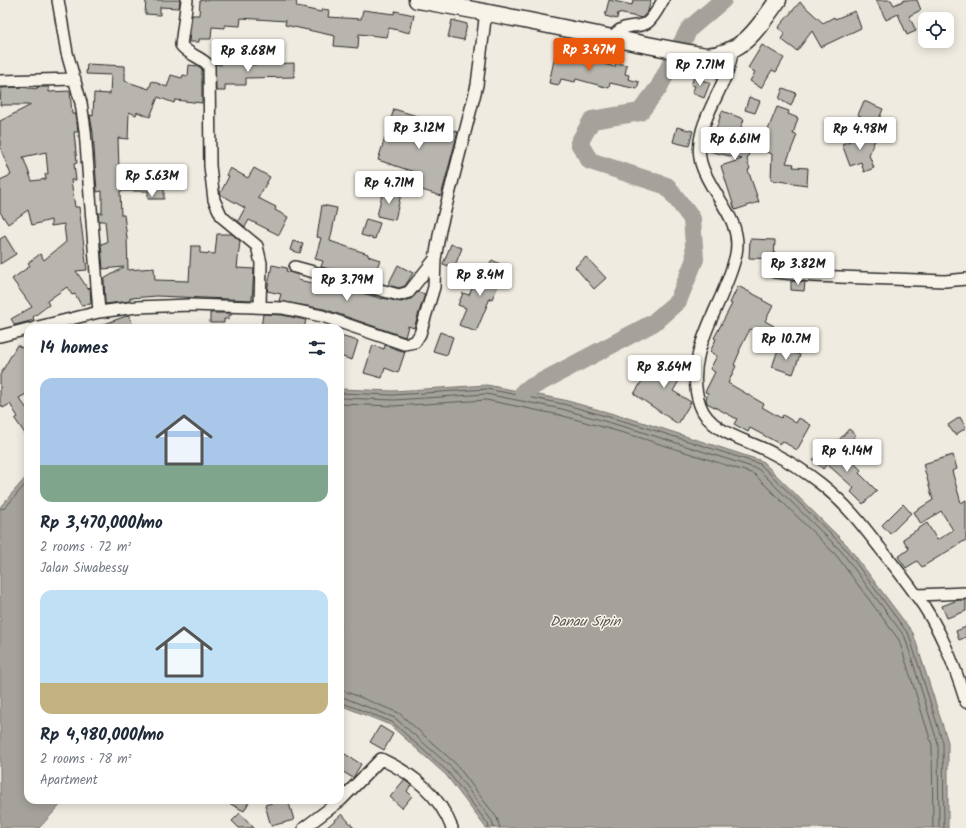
<!DOCTYPE html>
<meta charset="utf-8">
<style>
body{margin:0;font-family:Kalam,sans-serif;background:#f2f2f3;color:#1f2937;height:100vh;display:flex;flex-direction:column;font-size:15px;white-space:nowrap}
*{box-sizing:border-box;margin:0}
p{font-size:13px;color:#747a83}
.icon{flex:none;width:22px;height:22px;fill:none;stroke:currentColor;stroke-width:2;stroke-linecap:round;stroke-linejoin:round}
.map{position:relative;flex:1;overflow:hidden}
.sheet{position:absolute;left:24px;top:324px;width:320px;height:480px;display:flex;flex-direction:column;background:#fff;border-radius:12px;box-shadow:0 2px 10px #0003}
.sheet>*{flex:none}
.controls{position:absolute;left:918px;top:12px;display:grid;gap:8px}
.controls a{display:grid;place-items:center;width:36px;height:36px;border-radius:8px;background:#fff;box-shadow:0 2px 10px #0003;font-size:20px}
.price{position:absolute;translate:-50% -34px;padding:0 9px;border-radius:4px;background:#fff;color:#222;font-size:13px;line-height:26px;filter:drop-shadow(0 1px 2px #0008)}
.price::after{content:'';position:absolute;left:50%;top:24px;width:12px;height:9px;margin-left:-6px;background:inherit;clip-path:polygon(0 0,100% 0,50% 100%)}
.price.current{background:#ea580c;color:#fff}
ul{padding:0;list-style:none}
li{display:grid;align-content:center;gap:8px;height:212px;padding:0 16px}
li span{display:grid;place-items:center;height:124px;border-radius:12px;color:#555}
li>.icon{margin-inline-start:auto}
span .icon{width:72px;height:72px;fill:#fffc;stroke-width:1}
li b{font-size:17px}
h2{display:flex;justify-content:space-between;align-items:center;height:48px;padding:0 16px;font-size:17px}
.map>svg:first-child{display:block}
.water{fill:#a4a29a;stroke:#74726e}
.lines{fill:none;stroke-linecap:round;stroke-linejoin:round}
.shore{stroke:#5b5b57;stroke-width:1}
.river{stroke:#a4a29a;stroke-width:18}
.building{fill:#b8b5ae;stroke:#2b2b2b;fill-rule:evenodd}
.street-casing{stroke:#2b2b2b;stroke-width:14}
.secondary-casing{stroke:#2b2b2b;stroke-width:19}
.street{stroke:#f7f3e8;stroke-width:11}
.secondary{stroke:#f7f3e8;stroke-width:16}
.labels{text-anchor:middle;stroke-width:3;stroke-linejoin:round;paint-order:stroke}
.water-label{font-size:14px;font-style:italic;fill:#555552;stroke:#f7f3e8}
</style>
<div class="map">
<svg width="966" height="828" viewBox="0 0 966 828">
<rect width="100%" height="100%" fill="#efebe0"/>
<filter id="ink" filterUnits="userSpaceOnUse"><feTurbulence type="fractalNoise" baseFrequency=".025" numOctaves="2"/><feDisplacementMap in="SourceGraphic" scale="8" xChannelSelector="R" yChannelSelector="G"/><feConvolveMatrix kernelMatrix="1 2 1 2 8 2 1 2 1" color-interpolation-filters="sRGB"/></filter>
<g filter="url(#ink)">
<!-- water -->
<path class="water" d="M487 385 564 400 642 422 762 461 847 545 913 633 948 742V828H486L446 775 390 725 340 705V389L393 391Z
M28 475V800H65L39 828H0V507Z"/>
<g class="lines">
<!-- shore -->
<path class="shore" d="M340 393 393 395 487 389 563 404 641 426 760 464 844 547 909 635 943 743 944 828
M340 398 394 400 486 394 562 409 639 431 758 469 841 551 905 637 938 744 939 828
M340 404 394 406 486 400 560 415 638 437 754 474 836 555 899 640 932 745 933 828
M0 509 5 508 28 481
M340 690 347 692 399 713 456 764 497 818 500 828
M340 696 395 718 452 768 492 821 494 828
M340 702 392 722 448 772 488 824 489 828"/>
<!-- river -->
<path class="river" d="M524 391 653 323 678 301 695 259 692 219 667 186 590 161 579 143 592 120 640 112 659 87 689 29 723 0"/>
</g>
<!-- building -->
<path class="building" d="M146 0H180L179 8 160 7V15L145 14Z
M203 0H296L297 7 302 8 321 12 322 9 329 10 328 17 361 19 363 10 394 14 395 11 414 15 410 33 389 28 387 37 359 34 358 48 334 46 335 36 285 25 286 21 241 18 240 26 225 25V28L212 27 211 39H199V42H189L192 15H199L200 1Z
M609 0 632 5 633 0H651L648 11 642 18 618 13 617 19 605 16Z
M876 0H891L894 5 905 0H917L921 10 909 16 916 31 907 35 898 14 886 20Z
M800 2 823 23 834 17 835 19 855 11 861 28 821 47 812 31 797 51 781 39 785 33 778 28Z
M452 20 467 24 464 40 448 37Z
M762 45 784 58 776 72 772 70 761 88 750 81 755 72 748 68Z
M556 51 615 67 616 63 627 65 625 74 629 75 628 79 639 82 637 89 610 83 609 88 576 79 575 82 561 79 559 85 549 83Z
M221 60 247 62V65L294 63V77L246 78V85H225V91H216L215 64 221 65Z
M87 64 125 66V81L149 89 152 81 167 87 171 75 182 78 183 75 188 76 189 65 198 66 202 69V103L175 100 174 103 158 97 150 117 137 112 136 115 129 112 128 139 118 138 119 170 146 169V177H164V199H148V191H120L121 215H124L127 238 128 270 154 268 155 280 189 281 191 246H200V253L215 254 217 234H232L240 241 237 268 254 269 252 300 157 296 130 298V301L105 304 104 279 124 267 103 269 101 244 107 242 105 221H99L98 213H102V191L97 192 93 133 90 115 93 116 94 93 110 94 111 75 86 74Z
M694 77 710 83 704 98 692 93 695 86 691 85Z
M21 87 37 89V87H49V92L70 91 72 114H76L78 132H74L77 163 74 164 76 180H71L75 207H79L87 270 76 271 88 289 90 287 91 304 81 305 75 294 72 295 67 287 47 301 49 305 33 317 34 320 15 325 11 319 32 307 12 279 30 266 28 263 40 254 44 260 66 242 64 224 51 226V220L32 225 28 210 8 224 0 212V180L11 175 0 147V121L31 105H0L1 88ZM46 152 48 174H45L46 179 32 181 23 157Z
M783 88 796 93 791 106 779 99Z
M749 97 760 101 755 113 745 110Z
M864 101 883 109 873 134 857 127 861 116 858 115Z
M777 107 789 111 788 114 798 118 793 134 797 135 786 163 794 164 793 167 808 168 807 185 771 180 772 154 760 150Z
M394 109 433 121 431 127 448 133 449 129 458 132 441 196 416 188 420 174 378 160Z
M722 111 744 119 736 141 751 146 747 160 750 169 748 170 759 202 735 210 721 166 742 159 709 151Z
M677 127 693 131 689 146 673 142Z
M868 134 876 137 869 155 874 168 864 172 861 162 850 166 842 144Z
M230 168 248 178 254 168 270 177 258 198 276 207 275 210 288 217 279 235 249 220 245 227 238 221 245 208 220 194 229 176 226 175Z
M383 190 401 194 395 220 377 216Z
M322 205 337 208 330 241 368 254V256L380 260 372 280 321 267 323 261 315 259 321 238 317 237Z
M366 219 380 223 375 239 361 235Z
M5 236 16 254 0 264V239Z
M750 239 775 240 774 259 749 258Z
M293 241 303 244 300 253 290 250Z
M451 244 462 248 454 268 443 264Z
M586 257 606 278 594 289 575 267Z
M492 260 504 266 495 285 498 286 492 299 490 298 476 332 459 325 466 308 458 305 463 293 469 295 478 276 483 278Z
M272 265 287 268 286 271 299 275 298 280 317 284 318 280 383 299V298L401 302 411 299 418 292 425 294 414 328 408 326 405 337 324 309 279 301 281 294 267 291Z
M398 265 413 273 405 286 399 288 388 285Z
M791 281 805 282 804 291 791 290Z
M738 286 763 299 762 300 773 306 765 321 774 326 769 338 750 329 739 351H740L734 365 736 366 728 383 764 404 762 407 781 418 783 415 796 423 799 418 811 425 797 450 782 441 780 444 750 428 748 432 734 424 737 419 707 403 706 399 708 393 705 392 715 372 710 369 717 356 710 352 716 339 714 338 732 304 730 303Z
M210 313H232V315H229V319H224V323H210Z
M263 314 282 315 306 320 304 328H261Z
M129 315 134 328H96V327Z
M440 332 453 337 447 355 433 351Z
M340 336 358 341 352 360 340 356Z
M17 345 28 351V393L19 398 28 410V438L15 419 18 417 10 404 3 408 0 403V375Z
M373 345 384 349 385 345 405 352 398 373 385 368 382 378 364 373Z
M779 347 800 355 793 374 772 367Z
M658 355 668 361 669 358 686 369 673 391 691 402 678 424 634 394Z
M960 417 966 428 955 435 948 425Z
M849 429 856 435 846 446 839 440Z
M823 448 836 458 845 448 855 457 852 461 861 470 859 473 877 491 863 504 851 492 854 488 827 464 823 469 813 460Z
M953 455 957 469 952 471 961 503 966 500V540L922 567 917 561 906 568 898 557 909 549 903 539 927 523 937 540 953 530 941 511 921 524 914 512 933 500 923 464Z
M903 504 911 513 890 534 882 525Z
M958 600H966V611L947 618 942 606Z
M966 627V637L959 640 956 631Z
M380 726 393 734 384 750 370 742Z
M340 751 361 764 353 778 340 770Z
M404 780 411 785 407 791 412 796 402 808 390 797Z
M223 800H250L244 811Z
M281 800H288L294 820 271 826 265 805Z
M240 813 254 828H239L232 821Z
M342 814 354 828H326Z"/>
<g class="lines">
<defs>
<path id="street" d="M58 0 67 53 81 103 85 130 99 312
M187 0 181 45C188 55 202 57 209 66L210 166 214 200 222 217 257 246 261 263 260 307
M612 38C625 20 639 30 648 22 654 17 659 7 663 0
M732 50C729 89 691 123 701 163 710 195 743 218 736 254 726 303 681 353 700 405 710 434 750 440 774 454 790 462 807 473 821 484 845 503 861 523 880 548 892 563 905 579 916 595 940 627 954 664 966 702
M0 81 75 79
M295 267 399 295 409 292 435 259
M775 272 813 276 945 281 966 279
M34 328 99 312 137 307 190 305 283 308 322 316 404 344 415 342 420 334 434 287 435 259 440 230 477 85 486 11
M0 336 28 329
M917 595 966 593
M304 828 341 800 381 759C413 774 439 794 452 828"/>
<path id="secondary" d="M417 0C514 16 609 39 706 56 743 54 758 28 778 0"/>
</defs>
<!-- street casing -->
<use href="#street" class="street-casing"/>
<!-- secondary casing -->
<use href="#secondary" class="secondary-casing"/>
<!-- street -->
<use href="#street" class="street"/>
<!-- secondary -->
<use href="#secondary" class="secondary"/>
</g>
</g>
<g class="labels">
<!-- water labels -->
<g class="water-label">
<text x="585" y="626">Danau Sipin</text>
</g>
</g>
</svg>
<div class="controls">
<a><svg class="icon" aria-label="locate" viewBox="0 0 24 24"><circle cx="12" cy="12" r="6"/><path d="M12 2v4M12 18v4M2 12h4M18 12h4"/></svg></a>
</div>
<b class="price current" style="left:589px;top:72px">Rp 3.47M</b>
<b class="price" style="left:248px;top:73px">Rp 8.68M</b>
<b class="price" style="left:700px;top:87px">Rp 7.71M</b>
<b class="price" style="left:419px;top:150px">Rp 3.12M</b>
<b class="price" style="left:860px;top:151px">Rp 4.98M</b>
<b class="price" style="left:735px;top:161px">Rp 6.61M</b>
<b class="price" style="left:152px;top:198px">Rp 5.63M</b>
<b class="price" style="left:389px;top:205px">Rp 4.71M</b>
<b class="price" style="left:798px;top:286px">Rp 3.82M</b>
<b class="price" style="left:480px;top:297px">Rp 8.4M</b>
<b class="price" style="left:347px;top:302px">Rp 3.79M</b>
<b class="price" style="left:786px;top:361px">Rp 10.7M</b>
<b class="price" style="left:664px;top:389px">Rp 8.64M</b>
<b class="price" style="left:847px;top:473px">Rp 4.14M</b>
<section class="sheet">
<h2>14 homes<svg class="icon" aria-label="filters" viewBox="0 0 24 24"><path d="M4 7h16M4 17h16"/><circle cx="9" cy="7" r="2"/><circle cx="15" cy="17" r="2"/></svg></h2>
<ul>
<li><span style="background:linear-gradient(#a9c7e8 70%,#7fa58c 0)"><svg class="icon" aria-label="home" viewBox="0 0 24 24"><path d="M3 11l9-7 9 7M6 9v11h12V9"/></svg></span><div><b>Rp 3,470,000/mo</b><p>2 rooms · 72 m²</p><p>Jalan Siwabessy</p></div></li>
<li><span style="background:linear-gradient(#bfe0f5 75%,#c2b280 0)"><svg class="icon" aria-label="home" viewBox="0 0 24 24"><path d="M3 11l9-7 9 7M6 9v11h12V9"/></svg></span><div><b>Rp 4,980,000/mo</b><p>2 rooms · 78 m²</p><p>Apartment</p></div></li>
</ul>
</section>
</div>
